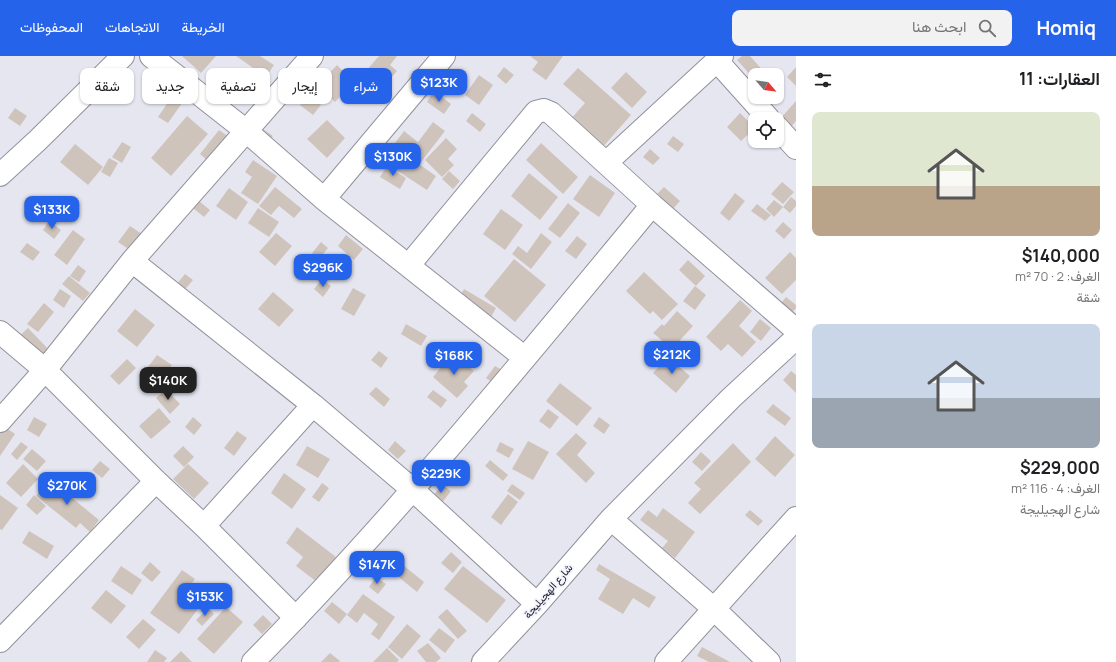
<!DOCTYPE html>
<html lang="ar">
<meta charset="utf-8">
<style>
body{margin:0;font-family:Manrope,Vazirmatn,sans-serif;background:#f2f2f2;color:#202124;direction:rtl;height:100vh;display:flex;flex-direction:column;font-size:15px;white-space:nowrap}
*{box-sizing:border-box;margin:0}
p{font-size:13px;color:#757577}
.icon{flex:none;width:22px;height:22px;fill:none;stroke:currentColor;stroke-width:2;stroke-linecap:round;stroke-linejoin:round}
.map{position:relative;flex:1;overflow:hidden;direction:ltr}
.panel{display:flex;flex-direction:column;background:#fff;width:320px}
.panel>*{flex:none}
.hud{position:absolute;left:12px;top:12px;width:380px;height:36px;direction:rtl;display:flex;gap:8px}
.needle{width:26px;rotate:118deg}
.buttons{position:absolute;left:748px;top:12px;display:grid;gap:8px}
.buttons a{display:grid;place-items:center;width:36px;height:36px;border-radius:8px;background:#fff;box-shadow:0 1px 3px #0004;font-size:20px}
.price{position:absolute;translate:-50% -34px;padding:0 9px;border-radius:8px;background:#2563eb;color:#fff;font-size:13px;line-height:26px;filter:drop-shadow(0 1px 2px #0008)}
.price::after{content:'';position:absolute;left:50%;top:24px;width:12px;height:9px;margin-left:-6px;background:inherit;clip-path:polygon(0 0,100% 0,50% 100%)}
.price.active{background:#222;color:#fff}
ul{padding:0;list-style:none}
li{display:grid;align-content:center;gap:8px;height:212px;padding:0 16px}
li span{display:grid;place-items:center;height:124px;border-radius:8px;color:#555}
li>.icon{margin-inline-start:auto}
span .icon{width:72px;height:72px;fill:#fffc;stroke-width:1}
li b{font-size:17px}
h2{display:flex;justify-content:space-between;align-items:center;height:48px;padding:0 16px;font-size:17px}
.pill{padding:0 14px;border-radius:8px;background:#fff;box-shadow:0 1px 3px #0004;font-size:14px;line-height:36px}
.pill.active{background:#2563eb;color:#fff}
header{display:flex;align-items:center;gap:24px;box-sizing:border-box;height:56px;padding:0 20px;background:#2563eb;color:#fff}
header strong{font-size:19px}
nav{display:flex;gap:22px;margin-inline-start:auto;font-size:14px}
.search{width:280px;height:36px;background:#f2f2f2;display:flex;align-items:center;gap:10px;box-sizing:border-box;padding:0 14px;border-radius:8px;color:#757577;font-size:15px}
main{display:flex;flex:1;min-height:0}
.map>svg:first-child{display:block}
.building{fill:#cfc4bc}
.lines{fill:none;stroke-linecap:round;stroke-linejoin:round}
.minor-casing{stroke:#91919c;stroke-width:24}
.minor{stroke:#fff;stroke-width:22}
.labels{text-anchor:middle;stroke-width:3.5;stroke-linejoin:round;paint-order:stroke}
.street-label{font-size:11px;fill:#212125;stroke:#f3f3ff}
</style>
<header>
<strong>Homiq</strong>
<div class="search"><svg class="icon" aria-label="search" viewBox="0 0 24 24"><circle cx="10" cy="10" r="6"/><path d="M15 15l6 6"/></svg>ابحث هنا</div>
<nav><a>الخريطة</a><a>الاتجاهات</a><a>المحفوظات</a></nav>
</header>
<main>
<section class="panel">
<h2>العقارات: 11<svg class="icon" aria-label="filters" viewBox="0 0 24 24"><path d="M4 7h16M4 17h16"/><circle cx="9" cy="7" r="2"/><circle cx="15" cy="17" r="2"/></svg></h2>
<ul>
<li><span style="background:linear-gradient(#dfe7d0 60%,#b9a48a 0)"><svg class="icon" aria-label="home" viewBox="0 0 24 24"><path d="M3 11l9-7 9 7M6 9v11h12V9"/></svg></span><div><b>$140,000</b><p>الغرف: 2 · 70 m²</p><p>شقة</p></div></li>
<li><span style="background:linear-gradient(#c9d6e8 60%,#9aa5b1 0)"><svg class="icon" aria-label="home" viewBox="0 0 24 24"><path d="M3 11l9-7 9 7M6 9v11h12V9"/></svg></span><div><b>$229,000</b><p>الغرف: 4 · 116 m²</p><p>شارع الهجيليجة</p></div></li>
</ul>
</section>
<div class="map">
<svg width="796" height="606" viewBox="0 0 796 606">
<rect width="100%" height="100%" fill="#e6e6f1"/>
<!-- building -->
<path class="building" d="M182 0H216L201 17Z
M236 0H260L274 9 266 21Z
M379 0H397L390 9 397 15 384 30 378 25 370 34 358 24Z
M530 0H563L546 24 532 14 538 6Z
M742 0H750L767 19H755V36L749 29 755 24 737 4Z
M337 9 354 26 335 46 317 30Z
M504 11 514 19 506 28 497 20Z
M796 11V30L787 21Z
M578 12 631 59 601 93 569 65 585 47 563 28Z
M626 16 647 36 632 52 611 32Z
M454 18 467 24 464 33 450 27Z
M479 19 493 29 479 49 465 39Z
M240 20 250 32 241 39 231 27Z
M434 35 451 48 444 58 427 46Z
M175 36 185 43 168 67 158 61Z
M308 39 321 49 313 59 300 49Z
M796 45V65L790 72 780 63Z
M15 52 27 60 20 70 8 62Z
M472 57 486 68 480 76 466 65Z
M740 57 755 72 741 85 727 71Z
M187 60 208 78 171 120 151 102Z
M327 64 345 82 327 102 307 83Z
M433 66 445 75 421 106 395 87 404 75 418 86Z
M263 73 273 80 264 91 255 83Z
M219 74 229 81 209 106 200 98Z
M673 80 684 88 678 96 667 88Z
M446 82 457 93 448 103 454 109 442 121 425 104Z
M122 86 131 91 122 107 112 101Z
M541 87 578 121 563 138 526 104Z
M75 88 103 111 88 129 60 106Z
M650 93 660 102 653 109 643 101Z
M403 97 436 120 427 134 393 112Z
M109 102 118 107 110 121 101 116Z
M253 104 277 120 258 148 241 137 252 121 245 116Z
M387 110 406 122 400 133 380 121Z
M449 115 460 125 453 133 442 123Z
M529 117 558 141 540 164 511 140Z
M590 119 615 137 599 161 573 143Z
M782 126 794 136 783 148 771 138Z
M275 131 302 153 294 162 279 150 271 159 259 150Z
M664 131 680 145 672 154 656 139Z
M229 132 248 146 236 164 216 150Z
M735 137 745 145 729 165 720 157Z
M791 141 796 145V150L790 157 783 151Z
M774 144 783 151 774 161 766 153Z
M199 145 210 154 204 161 193 152Z
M568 147 580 157 560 182 548 173Z
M757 148 771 159 765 165 751 155Z
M258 152 279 166 269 181 248 167Z
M501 153 523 169 505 194 483 178Z
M49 165 61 174 54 183 43 174Z
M783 166 792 174 784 183 775 175Z
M130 170 142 178 130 194 118 186Z
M73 174 85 183 67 209 54 199Z
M276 177 292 190 275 210 259 196Z
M541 177 552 186 531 213 512 198 518 190 527 197Z
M346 179 363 193 354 204 338 190Z
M577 180 587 188 576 203 565 195Z
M321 186 328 192 319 203 312 197Z
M27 187 40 196 33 205 20 196Z
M790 196 796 202V224L782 238 765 222Z
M514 203 546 229 515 266 484 240Z
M688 204 705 220 696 230 679 214Z
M78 209 86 215 79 226 70 220Z
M644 216 678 248 662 264 653 255 650 258 626 235Z
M185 218 193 224 182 237 174 231Z
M69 220 90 237 83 245 62 228Z
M322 223 331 230 323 241 314 233Z
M695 230 706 239 695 254 683 245Z
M353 232 366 239 354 260 341 253Z
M60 233 71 240 64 252 53 244Z
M464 233 496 252 490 263 458 244Z
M273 236 294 254 279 271 258 253Z
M786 241 796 249V252L790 259 779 250Z
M740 244 752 255 739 270 756 286 742 301 728 288 721 295 706 281Z
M44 247 54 256 38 276 27 268Z
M135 253 155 269 137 291 117 275Z
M677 255 693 270 672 293 653 277 662 268 664 270Z
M760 263 771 272 761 285 750 276Z
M406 268 427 280 421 290 401 278Z
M28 272 50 295 34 309 13 286Z
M379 295 388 302 381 312 371 304Z
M452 298 474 315 464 326 468 330 457 342 433 321Z
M157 299 172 309 160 325 145 315Z
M668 301 690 320 676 337 653 317Z
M127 303 136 312 119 329 110 320Z
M495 310 502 314 493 327 486 322Z
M791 315 796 319V337L783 324Z
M560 327 592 352 577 370 546 345Z
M376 331 390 343 384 351 369 338Z
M166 333 180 348 170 358 156 342Z
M433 334 447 344 441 352 427 341Z
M773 348 791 362 785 370 766 356Z
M159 352 171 366 151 383 139 370Z
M548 353 559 361 550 373 539 365Z
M34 361 47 368 39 381 27 374Z
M193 361 202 369 194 379 185 371Z
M599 361 610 369 604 378 593 370Z
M5 371 15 378 0 400V377Z
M237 375 247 382 234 400 224 392Z
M576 377 587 387 577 399 595 417 586 427 556 398Z
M775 380 795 399 775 421 755 403Z
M395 385 406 395 398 403 388 394Z
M528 385 549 396 533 424 512 413Z
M21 386 28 391 17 404 11 398Z
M500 386 514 393 509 402 496 395Z
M733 387 751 406 700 458 688 447 701 433 694 427Z
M183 390 194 401 184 411 173 400Z
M307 390 330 403 318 422 296 409Z
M32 393 46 405 37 415 23 403Z
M701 396 711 405 702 415 692 406Z
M490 404 508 419 503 425 485 410Z
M100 405 110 413 102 422 92 414Z
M23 408 38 423 21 441 6 427Z
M188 408 209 427 194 443 173 423Z
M284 417 306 433 292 453 271 437Z
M49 423 99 464 90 476 80 467 76 472 36 440Z
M322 427 329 432 319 446 312 441Z
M512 428 525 437 520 444 507 435Z
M442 429 451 435 441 448 432 441Z
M508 438 518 446 501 469 491 461Z
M0 439 18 452 2 474 0 473Z
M34 439 46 450 37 459 26 449Z
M663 452 695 476 675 502 662 492 668 485 640 464 648 454 657 461Z
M750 454 763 465 758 470 745 459Z
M297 471 336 501 317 526 296 510 303 501 286 487Z
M29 475 54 490 47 503 22 487Z
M451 496 462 506 453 517 441 507Z
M398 505 424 526 417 536 390 514Z
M150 506 161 516 152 526 141 517Z
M599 508 656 541 649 552 633 542 623 558 598 543 610 523 596 514Z
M121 510 142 524 132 539 111 525Z
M463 510 506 544 487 567 444 533Z
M182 514 195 523 188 533 204 545 179 578 150 557Z
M376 521 386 528 378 538 369 531Z
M106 534 126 550 111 568 91 552Z
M363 538 395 561 379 584 371 578 378 568 364 557 357 567 347 559Z
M332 546 347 558 339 568 324 555Z
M226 551 243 566 214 598 197 583Z
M208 552 214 558 202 570 196 564Z
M447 553 467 575 458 583 438 561Z
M263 559 272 568 262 578 253 569Z
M143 563 156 574 139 593 126 581Z
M407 568 421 580 402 603 388 591Z
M439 572 455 584 445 597 429 584Z
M428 587 441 602 436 606H426L417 595Z
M702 591 730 606H709L697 600Z
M387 592 399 604 397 606H373Z
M155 594 167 602 164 606H147Z
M181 595 192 606H170Z
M330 597 340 605 339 606H321Z"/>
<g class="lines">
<defs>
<path id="minor" d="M151 0 245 74 324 143 525 302
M717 5 769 63
M777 71 796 92
M606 107 722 0
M0 119 38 84 123 0
M324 143 444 0
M132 205 313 349 413 434 537 548
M409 209 536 56 544 54 551 57 652 149 796 274
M0 276 45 314 156 425 204 470 296 562
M0 365 45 314 132 205 312 0
M611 463 714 553 769 606
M204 470 313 349
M0 585 156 425
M253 606C395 462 523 305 652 149
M483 606 537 548 611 463 731 342 796 282
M666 606 796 462"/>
</defs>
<!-- minor casing -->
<use href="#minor" class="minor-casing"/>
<!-- minor -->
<use href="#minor" class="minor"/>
</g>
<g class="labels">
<!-- street labels -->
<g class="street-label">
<text transform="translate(548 535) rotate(-49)" y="4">شارع الهجيليجة</text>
</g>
</g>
</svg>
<div class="buttons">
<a><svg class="needle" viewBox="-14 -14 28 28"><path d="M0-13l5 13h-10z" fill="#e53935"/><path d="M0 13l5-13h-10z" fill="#757577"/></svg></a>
<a><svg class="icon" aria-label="locate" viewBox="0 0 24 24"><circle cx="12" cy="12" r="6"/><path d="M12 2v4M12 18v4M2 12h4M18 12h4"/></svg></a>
</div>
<b class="price" style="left:439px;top:47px">$123K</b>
<b class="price" style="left:393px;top:121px">$130K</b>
<b class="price" style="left:52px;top:174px">$133K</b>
<b class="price" style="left:323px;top:232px">$296K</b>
<b class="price" style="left:672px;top:319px">$212K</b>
<b class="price" style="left:454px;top:320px">$168K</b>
<b class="price active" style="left:168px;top:345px">$140K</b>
<b class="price" style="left:441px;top:438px">$229K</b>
<b class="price" style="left:67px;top:450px">$270K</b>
<b class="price" style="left:377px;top:529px">$147K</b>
<b class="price" style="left:205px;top:561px">$153K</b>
<div class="hud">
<a class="pill active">شراء</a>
<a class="pill">إيجار</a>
<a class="pill">تصفية</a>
<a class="pill">جديد</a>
<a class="pill">شقة</a>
</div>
</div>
</main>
